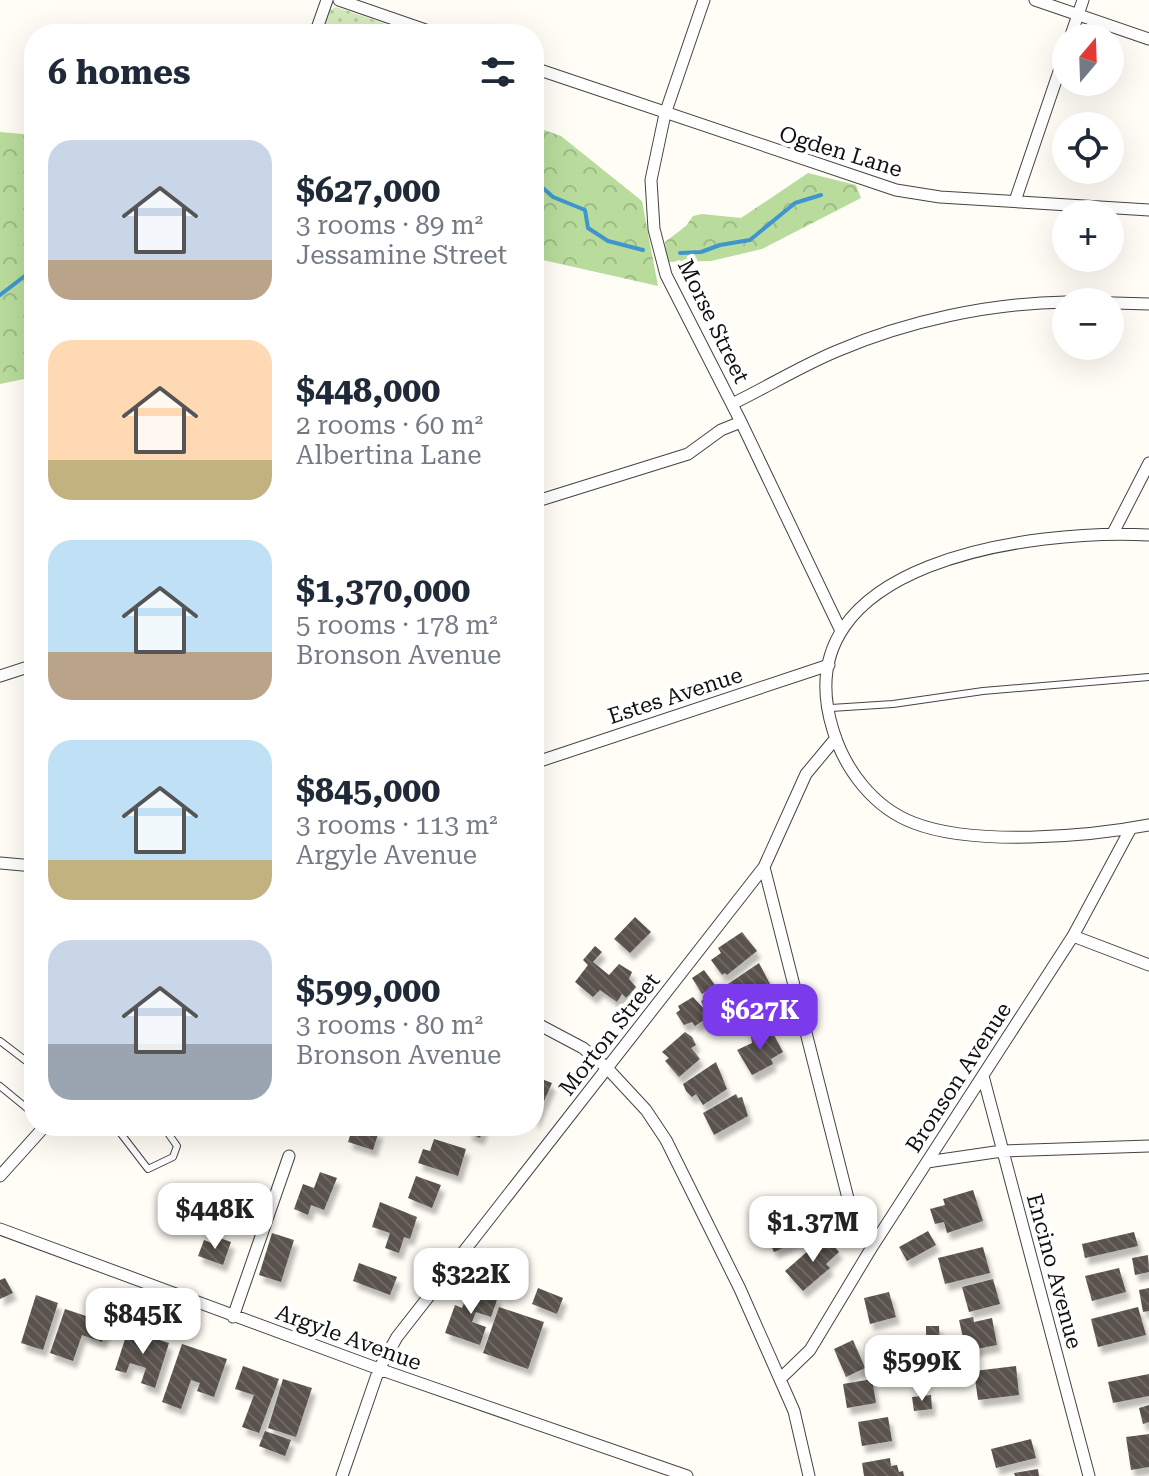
<!DOCTYPE html>
<meta charset="utf-8">
<style>
body{margin:0;font-family:"Roboto Serif",serif;background:#f6f6f7;color:#1f2937;height:100vh;display:flex;flex-direction:column;font-size:30px;white-space:nowrap}
*{box-sizing:border-box;margin:0}
p{font-size:26px;color:#747a83}
.icon{flex:none;width:44px;height:44px;fill:none;stroke:currentColor;stroke-width:2;stroke-linecap:round;stroke-linejoin:round}
.map{position:relative;flex:1;overflow:hidden}
.sheet{position:absolute;left:24px;top:24px;width:520px;height:1112px;display:flex;flex-direction:column;background:#fff;border-radius:32px;box-shadow:0 8px 32px #0002}
.sheet>*{flex:none}
.needle{width:52px;rotate:19deg}
.fabs{position:absolute;left:1052px;top:24px;display:grid;gap:16px}
.fabs a{display:grid;place-items:center;width:72px;height:72px;border-radius:50%;background:#fff;box-shadow:0 8px 32px #0002;font-size:40px}
.price{position:absolute;translate:-50% -68px;padding:0 18px;border-radius:16px;background:#fff;color:#222;font-size:26px;line-height:52px;filter:drop-shadow(0 2px 4px #0008)}
.price::after{content:'';position:absolute;left:50%;top:48px;width:24px;height:18px;margin-left:-12px;background:inherit;clip-path:polygon(0 0,100% 0,50% 100%)}
.price.on{background:#7c3aed;color:#fff}
ul{padding:0;list-style:none}
li{display:flex;align-items:center;gap:24px;height:200px;padding:0 24px}
li span{display:grid;place-items:center;flex:none;width:224px;height:160px;border-radius:24px;color:#555}
li>.icon{margin-inline-start:auto}
span .icon{width:96px;height:96px;fill:#fffc;stroke-width:1}
li b{font-size:34px}
h2{display:flex;justify-content:space-between;align-items:center;height:96px;padding:0 24px;font-size:34px}
.map>svg:first-child{display:block}
.forest{fill:url(#forest-crowns)}
.garden{fill:url(#garden-dots)}
.lines{fill:none;stroke-linecap:round;stroke-linejoin:round}
.stream{stroke:#3f96cf;stroke-width:4}
.building{fill:url(#building-back-hatch);filter:url(#shadow)}
.lane-casing{stroke:#444;stroke-width:8}
.street-casing{stroke:#444;stroke-width:13}
.lane{stroke:#fff;stroke-width:6}
.street{stroke:#fff;stroke-width:11}
.labels{text-anchor:middle;stroke-width:8;stroke-linejoin:round;paint-order:stroke}
.street-label{font-size:22px;fill:#111;stroke:#fff}
</style>
<div class="map">
<svg width="1149" height="1476" viewBox="0 0 1149 1476">
<defs>
<pattern id="forest-crowns" width="20" height="18" patternUnits="userSpaceOnUse" patternTransform="scale(2)"><rect width="20" height="18" fill="#b9dc9c"/><path d="M2 6a3 3 0 1 1 6 0M12 15a3 3 0 1 1 6 0" fill="none" stroke="#9ebc85"/></pattern>
<pattern id="garden-dots" width="8" height="8" patternUnits="userSpaceOnUse" patternTransform="scale(2)"><rect width="8" height="8" fill="#d5ebbd"/><path d="M2 2h.1M6 6h.1" fill="none" stroke="#b6c8a1" stroke-width="1.8" stroke-linecap="round"/></pattern>
<pattern id="building-back-hatch" width="6" height="6" patternUnits="userSpaceOnUse" patternTransform="scale(2)"><rect width="6" height="6" fill="#5a524d"/><path d="M-1 5l2 2M0 0l6 6M5-1l2 2" fill="none" stroke="#6d6662"/></pattern>
<filter id="shadow"><feDropShadow dx="4" dy="7" stdDeviation="2" flood-color="#0004"/></filter>
</defs>
<rect width="100%" height="100%" fill="#fffdf5"/>
<!-- forest -->
<path class="forest" d="M541 129 561 136 642 201 658 286 534 258V130Z
M0 132 34 135V377L0 384Z
M808 173 856 185 861 198 762 249 711 261 667 262 665 242 686 226 693 216 702 214 741 218Z"/>
<!-- garden -->
<path class="garden" d="M336 7 389 25 386 34H322L330 10Z"/>
<g class="lines">
<!-- stream -->
<path class="stream" d="M534 180 553 197 585 210 588 228 608 241 643 250
M680 253 701 252 720 245 750 240 795 203 821 195
M0 295 34 269"/>
</g>
<!-- building -->
<path class="building" d="M635 917 651 932 630 953 614 939Z
M742 932 757 951 727 975 725 973 722 975 711 960 721 953 718 948Z
M595 946 602 952 593 962 609 975 619 964 632 972 629 979 636 987 626 998 622 994 617 1002 600 990 593 997 575 982 588 965 583 960Z
M759 963 770 984 736 1004 734 1002 730 1004 722 988Z
M704 970 715 985 702 994 692 978Z
M712 996 723 1014 710 1020 706 1011 704 1014 707 1018 695 1026 692 1022 684 1025 676 1013 680 1010 678 1006 693 997 706 1011 701 1001Z
M768 997 779 1015 749 1032 738 1013Z
M764 1029 767 1036 773 1033 783 1052 771 1059 773 1064 752 1075 737 1050 752 1043 751 1037Z
M685 1032 692 1037 696 1045 691 1048 700 1059 679 1077 665 1061 669 1058 662 1052Z
M716 1062 727 1089 703 1105 696 1094 692 1097 686 1091 683 1084Z
M534 1076 552 1083 534 1124Z
M736 1094 738 1098 742 1097 748 1116 714 1135 703 1113Z
M353 1126 379 1131 373 1150 348 1142Z
M470 1126H484L480 1138 468 1133Z
M434 1139 466 1149 458 1176 418 1163 423 1149 430 1151Z
M320 1172 337 1178 324 1210 311 1205 308 1215 294 1209 303 1184 314 1188Z
M416 1176 441 1185 432 1208 408 1198Z
M973 1190 983 1221 947 1233 944 1222 935 1224 930 1209 945 1205 943 1199Z
M380 1202 417 1217 410 1239 404 1237 399 1253 385 1248 390 1233 372 1227Z
M811 1208 821 1231 774 1252 764 1229Z
M928 1231 936 1245 907 1261 899 1247Z
M1134 1232 1138 1246 1085 1258 1082 1244Z
M272 1233 294 1240 281 1282 259 1275Z
M825 1236 839 1252 826 1264 830 1268 803 1291 785 1271Z
M217 1237 231 1242 223 1265 198 1256 204 1240 214 1244Z
M983 1247 990 1273 945 1284 938 1258Z
M1148 1255 1149 1272 1135 1275 1132 1258Z
M359 1263 397 1277 390 1295 353 1281Z
M1119 1268 1126 1292 1092 1301 1085 1276Z
M5 1278 13 1293 0 1299V1280Z
M993 1279 1000 1304 969 1312 962 1287Z
M470 1287 498 1297 491 1317 476 1312 472 1322 486 1327 480 1345 445 1333 455 1305 462 1308Z
M538 1288 563 1298 557 1314 532 1304Z
M1149 1288V1311L1143 1312 1139 1290Z
M889 1292 896 1317 870 1324 864 1298Z
M36 1295 58 1303 43 1350 21 1343Z
M499 1307 544 1322 528 1369 483 1353Z
M1138 1307 1146 1335 1098 1347 1091 1319Z
M65 1309 86 1316 88 1311 110 1319 102 1342 82 1335 73 1361 50 1353Z
M973 1317 974 1322 992 1318 997 1345 966 1351 959 1320Z
M926 1326H939L940 1348H926Z
M128 1330 169 1343 155 1388 141 1383 146 1368 130 1363 126 1373 115 1370Z
M853 1340 865 1368 846 1377 834 1349Z
M182 1344 227 1359 214 1397 197 1391 200 1383 191 1380 181 1409 162 1402Z
M243 1366 279 1379 259 1433 242 1427 254 1395 235 1389Z
M1016 1366 1019 1395 978 1400 974 1371Z
M1149 1374V1396L1113 1403 1108 1382Z
M283 1379 312 1388 296 1437 268 1428Z
M872 1379 876 1403 847 1408 843 1384Z
M931 1395 932 1409 914 1411 912 1397Z
M1149 1405V1422L1143 1424 1139 1408Z
M888 1417 892 1441 862 1446 858 1422Z
M265 1431 291 1440 285 1456 259 1446Z
M1149 1434V1467L1131 1470 1126 1437Z
M1031 1439 1036 1458 996 1468 991 1449Z
M890 1458 891 1466 897 1465 899 1472 903 1471 904 1476H864L862 1463Z
M1038 1469 1039 1476H1015L1014 1473Z"/>
<g class="lines">
<defs>
<path id="lane" d="M831 708 893 704 983 691 1149 677
M0 1041 34 1067
M0 1086 34 1114
M115 1126 148 1169 173 1157 177 1146 163 1126"/>
<path id="street" d="M339 0 437 34
M704 0 665 114 651 180 654 229 666 275 741 422 841 631
M1035 0 1149 39
M315 34 327 0
M1070 38 1083 0
M534 68 896 190 940 197 1149 210
M1015 201 1066 51
M1080 302 1149 304
M732 404C767 387 801 366 837 351 907 321 990 303 1066 302
M534 502 688 454 721 430 741 422
M1113 533 1149 463
M1149 535C1036 529 780 560 833 730 845 770 874 808 914 823 973 846 1087 837 1149 825
M0 676 34 665
M534 763 829 665
M0 863 34 866
M764 867 853 1218 872 1247
M1073 936 1149 965
M534 1022 583 1048 607 1068 646 1110 666 1140 740 1289 794 1411 809 1476
M983 1076 1089 1476
M927 1162 1002 1151 1149 1146
M0 1176 45 1126
M0 1229 379 1369 687 1476
M233 1317 289 1156
M780 1379 810 1350 872 1247 1073 936 1131 828
M342 1476 379 1369 397 1337 764 867 806 774 836 738"/>
</defs>
<!-- lane casing -->
<use href="#lane" class="lane-casing"/>
<!-- street casing -->
<use href="#street" class="street-casing"/>
<!-- lane -->
<use href="#lane" class="lane"/>
<!-- street -->
<use href="#street" class="street"/>
</g>
<g class="labels">
<!-- street labels -->
<g class="street-label">
<text transform="translate(841 151) rotate(17)" y="8">Ogden Lane</text>
<text transform="translate(714 321) rotate(64)" y="8">Morse Street</text>
<text transform="translate(675 695) rotate(-18)" y="8">Estes Avenue</text>
<text transform="translate(609 1034) rotate(-52)" y="8">Morton Street</text>
<text transform="translate(958 1077) rotate(-57)" y="8">Bronson Avenue</text>
<text transform="translate(1055 1271) rotate(75)" y="8">Encino Avenue</text>
<text transform="translate(349 1337) rotate(20)" y="8">Argyle Avenue</text>
</g>
</g>
</svg>
<div class="fabs">
<a><svg class="needle" viewBox="-14 -14 28 28"><path d="M0-13l5 13h-10z" fill="#e53935"/><path d="M0 13l5-13h-10z" fill="#747a83"/></svg></a>
<a><svg class="icon" aria-label="locate" viewBox="0 0 24 24"><circle cx="12" cy="12" r="6"/><path d="M12 2v4M12 18v4M2 12h4M18 12h4"/></svg></a>
<a>+</a>
<a>−</a>
</div>
<b class="price on" style="left:760px;top:1052px">$627K</b>
<b class="price" style="left:215px;top:1251px">$448K</b>
<b class="price" style="left:813px;top:1264px">$1.37M</b>
<b class="price" style="left:471px;top:1316px">$322K</b>
<b class="price" style="left:143px;top:1356px">$845K</b>
<b class="price" style="left:922px;top:1403px">$599K</b>
<section class="sheet">
<h2>6 homes<svg class="icon" aria-label="filters" viewBox="0 0 24 24"><path d="M4 7h16M4 17h16"/><circle cx="9" cy="7" r="2"/><circle cx="15" cy="17" r="2"/></svg></h2>
<ul>
<li><span style="background:linear-gradient(#c9d6e8 75%,#b9a48a 0)"><svg class="icon" aria-label="home" viewBox="0 0 24 24"><path d="M3 11l9-7 9 7M6 9v11h12V9"/></svg></span><div><b>$627,000</b><p>3 rooms · 89 m²</p><p>Jessamine Street</p></div></li>
<li><span style="background:linear-gradient(#ffd9b3 75%,#c2b280 0)"><svg class="icon" aria-label="home" viewBox="0 0 24 24"><path d="M3 11l9-7 9 7M6 9v11h12V9"/></svg></span><div><b>$448,000</b><p>2 rooms · 60 m²</p><p>Albertina Lane</p></div></li>
<li><span style="background:linear-gradient(#bfe0f5 70%,#b9a48a 0)"><svg class="icon" aria-label="home" viewBox="0 0 24 24"><path d="M3 11l9-7 9 7M6 9v11h12V9"/></svg></span><div><b>$1,370,000</b><p>5 rooms · 178 m²</p><p>Bronson Avenue</p></div></li>
<li><span style="background:linear-gradient(#bfe0f5 75%,#c2b280 0)"><svg class="icon" aria-label="home" viewBox="0 0 24 24"><path d="M3 11l9-7 9 7M6 9v11h12V9"/></svg></span><div><b>$845,000</b><p>3 rooms · 113 m²</p><p>Argyle Avenue</p></div></li>
<li><span style="background:linear-gradient(#c9d6e8 65%,#9aa5b1 0)"><svg class="icon" aria-label="home" viewBox="0 0 24 24"><path d="M3 11l9-7 9 7M6 9v11h12V9"/></svg></span><div><b>$599,000</b><p>3 rooms · 80 m²</p><p>Bronson Avenue</p></div></li>
</ul>
</section>
</div>
